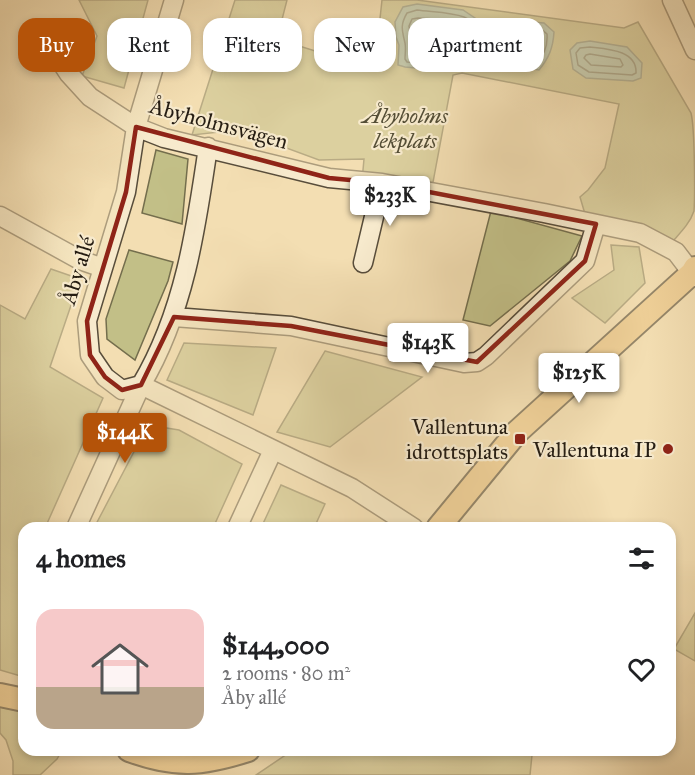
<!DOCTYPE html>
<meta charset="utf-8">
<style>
body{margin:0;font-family:"IM FELL Great Primer",serif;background:#f2f2f2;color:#202124;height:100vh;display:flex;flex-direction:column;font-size:22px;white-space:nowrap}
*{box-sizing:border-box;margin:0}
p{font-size:20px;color:#757577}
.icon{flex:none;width:33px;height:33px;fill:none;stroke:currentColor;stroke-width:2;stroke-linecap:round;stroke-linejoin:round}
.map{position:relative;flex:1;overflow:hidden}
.sheet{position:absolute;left:18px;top:522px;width:658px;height:234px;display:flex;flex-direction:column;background:#fff;border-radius:18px;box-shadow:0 3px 9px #0003}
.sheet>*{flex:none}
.banner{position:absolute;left:18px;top:18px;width:660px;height:54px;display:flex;gap:12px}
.price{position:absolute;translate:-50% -51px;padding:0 14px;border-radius:6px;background:#fff;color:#222;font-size:20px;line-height:39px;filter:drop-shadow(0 2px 3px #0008)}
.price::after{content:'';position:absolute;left:50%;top:36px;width:18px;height:14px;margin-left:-9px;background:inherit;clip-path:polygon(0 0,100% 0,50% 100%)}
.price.on{background:#b45309;color:#fff}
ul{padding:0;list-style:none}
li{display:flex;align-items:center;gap:18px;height:150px;padding:0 18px}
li+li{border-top:2px solid #e0e0e0}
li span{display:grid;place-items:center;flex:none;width:168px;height:120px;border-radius:18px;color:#555}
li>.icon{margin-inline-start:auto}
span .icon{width:72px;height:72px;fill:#fffc;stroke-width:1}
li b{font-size:26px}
h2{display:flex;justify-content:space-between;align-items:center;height:72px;padding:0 18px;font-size:26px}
.tag{padding:0 21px;border-radius:18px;background:#fff;box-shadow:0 3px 9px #0003;font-size:21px;line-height:54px}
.tag.on{background:#b45309;color:#fff}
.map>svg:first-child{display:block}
.green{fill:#c2bf87;stroke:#746e4d;stroke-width:1.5}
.water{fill:#9bbcaf;stroke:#6c7c71;stroke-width:1.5}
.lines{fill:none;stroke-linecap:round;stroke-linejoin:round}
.shore{stroke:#606c61;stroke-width:1.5}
.minor-casing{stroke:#584d3b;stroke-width:21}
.major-casing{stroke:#251d13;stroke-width:26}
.minor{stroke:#f7eacd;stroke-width:18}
.major{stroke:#eabf79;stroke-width:22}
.marked{fill:none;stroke:#8f2418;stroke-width:4.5;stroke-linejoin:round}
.poi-dot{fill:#8f2418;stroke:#f7eacd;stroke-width:2}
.labels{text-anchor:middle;stroke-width:4.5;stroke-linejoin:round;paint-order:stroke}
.park-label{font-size:22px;font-style:italic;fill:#544e36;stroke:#f7eacd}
.street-label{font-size:22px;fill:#251d13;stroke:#f7eacd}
.poi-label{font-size:22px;fill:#251d13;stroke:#f7eacd;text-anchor:end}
</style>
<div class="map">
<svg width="695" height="775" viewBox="0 0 695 775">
<rect width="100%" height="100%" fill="#f3deb2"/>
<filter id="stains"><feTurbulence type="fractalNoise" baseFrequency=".00333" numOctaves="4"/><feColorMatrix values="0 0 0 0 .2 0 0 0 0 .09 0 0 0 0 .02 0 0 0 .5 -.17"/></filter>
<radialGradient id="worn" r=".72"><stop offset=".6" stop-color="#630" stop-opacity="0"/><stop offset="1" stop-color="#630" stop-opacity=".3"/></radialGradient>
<!-- green -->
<path class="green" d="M79 0H148L124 88 82 76 97 36Z
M235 0H287L277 39 350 62 376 56 382 0H417L624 28 638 22 691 113C695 129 695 196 694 211 690 223 681 232 673 241L648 227 585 214 580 197 588 190 605 168 619 104 462 73 453 75 431 193 362 181 364 159 319 160 238 130 192 135Z
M156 150 188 159 182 224 142 213Z
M491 211 582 236 570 261 490 326 463 320Z
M611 245 639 247 645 283 605 323 572 298 614 270Z
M129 250 173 262 168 281 135 360 107 339 106 319Z
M51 269 80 279 50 367 103 398 45 528H24V677L0 670V305L25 319Z
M184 343 276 348 253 415 167 380Z
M325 351 422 377 330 447 277 432Z
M148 425 179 430 242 464 213 528H94Z
M281 485 325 504 314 528H261Z
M695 613V661L674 649Z
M0 707 24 712V750H62L57 759 40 775H13V761L6 740 0 733Z
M293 750H521L532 755 530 775H256Z"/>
<!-- water -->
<path class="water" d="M417 4 463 10 484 24 495 26 512 25 519 21 544 23 554 32C553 48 549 58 539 70L466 58 452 64 427 69 405 67 398 65 399 45 396 37 395 22 403 7Z
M590 41 627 47 642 63 641 78 633 81 586 78 573 69 570 50 577 43Z"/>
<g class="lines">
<!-- shore -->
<path class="shore" d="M417 10C432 12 451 12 464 17 477 23 483 33 499 33 518 33 530 17 547 34 548 46 544 56 535 64L493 55 467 52 426 63 407 62 405 59C405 54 406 48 405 43 402 30 400 25 407 13Z
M418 18C431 19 447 19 460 23 472 27 476 37 493 40 509 42 522 31 538 36 543 42 537 52 531 56 510 54 489 44 467 45 449 45 429 64 413 53L409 26 412 19Z
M421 27 456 32 458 35 444 43 424 47 418 31Z
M590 47C607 49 637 50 636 73L632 75 589 72 578 65 576 53 580 48Z
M590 54 620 59 623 65 621 67 591 65 584 58 586 55Z"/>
<defs>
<path id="minor" d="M174 0 136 127 126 192 87 321 90 355 105 377 122 390 141 385C184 313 196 230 208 147
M672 0 695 50
M44 36 69 74 90 97 136 127 164 138 329 178 382 183 544 213 640 233 676 252 695 277
M0 216 80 260 103 268
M363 263 382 183
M174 317 291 326 464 363 477 362 486 356 585 261 596 224
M76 528 141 385 352 488 414 528
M237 528 273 450"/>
<path id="major" d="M438 528 517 432 692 273 695 268
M0 695 24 700
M129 750C176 767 201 765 248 750"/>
</defs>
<!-- minor casing -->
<use href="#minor" class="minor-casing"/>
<!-- major casing -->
<use href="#major" class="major-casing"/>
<!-- minor -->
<use href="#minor" class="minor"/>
<!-- major -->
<use href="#major" class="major"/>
</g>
<!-- marked area -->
<path d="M0 0H695V775H0ZM136 127 329 178 382 183 596 224 585 261 477 362 291 326 174 317 141 385 122 390 105 377 90 355 87 321 126 192Z" fill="#f3deb2" fill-opacity=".55" fill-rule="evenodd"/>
<path class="marked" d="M136 127 329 178 382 183 596 224 585 261 477 362 291 326 174 317 141 385 122 390 105 377 90 355 87 321 126 192Z"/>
<!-- markers -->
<g class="poi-dot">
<rect x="514" y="433" width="12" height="12" rx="3"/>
<circle cx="668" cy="449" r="6"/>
</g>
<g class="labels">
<!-- park labels -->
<g class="park-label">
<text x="405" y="123">Åbyholms<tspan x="405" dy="25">lekplats</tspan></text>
</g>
<!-- street labels -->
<g class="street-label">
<text transform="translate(219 123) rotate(15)" y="8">Åbyholmsvägen</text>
<text transform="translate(77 270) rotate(-73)" y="8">Åby allé</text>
</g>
<!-- poi labels -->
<g class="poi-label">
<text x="508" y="434">Vallentuna<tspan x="508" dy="25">idrottsplats</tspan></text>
<text x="656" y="457">Vallentuna IP</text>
</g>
</g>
<rect width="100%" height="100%" filter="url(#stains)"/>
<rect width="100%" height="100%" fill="url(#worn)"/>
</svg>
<b class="price" style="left:390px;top:227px">$233K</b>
<b class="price" style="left:428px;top:374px">$143K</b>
<b class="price" style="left:579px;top:404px">$125K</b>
<b class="price on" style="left:125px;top:464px">$144K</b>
<div class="banner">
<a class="tag on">Buy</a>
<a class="tag">Rent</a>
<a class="tag">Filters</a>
<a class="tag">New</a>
<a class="tag">Apartment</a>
</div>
<section class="sheet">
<h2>4 homes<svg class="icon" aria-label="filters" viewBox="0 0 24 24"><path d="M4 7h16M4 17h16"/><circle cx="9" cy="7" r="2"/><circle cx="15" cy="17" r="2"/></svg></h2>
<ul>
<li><span style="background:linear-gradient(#f6c9c9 65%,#b9a48a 0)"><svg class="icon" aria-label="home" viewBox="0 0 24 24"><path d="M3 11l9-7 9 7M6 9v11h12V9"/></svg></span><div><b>$144,000</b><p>2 rooms · 80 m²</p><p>Åby allé</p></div><svg class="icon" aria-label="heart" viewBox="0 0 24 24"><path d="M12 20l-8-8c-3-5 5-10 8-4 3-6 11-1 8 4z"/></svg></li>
</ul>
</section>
</div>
